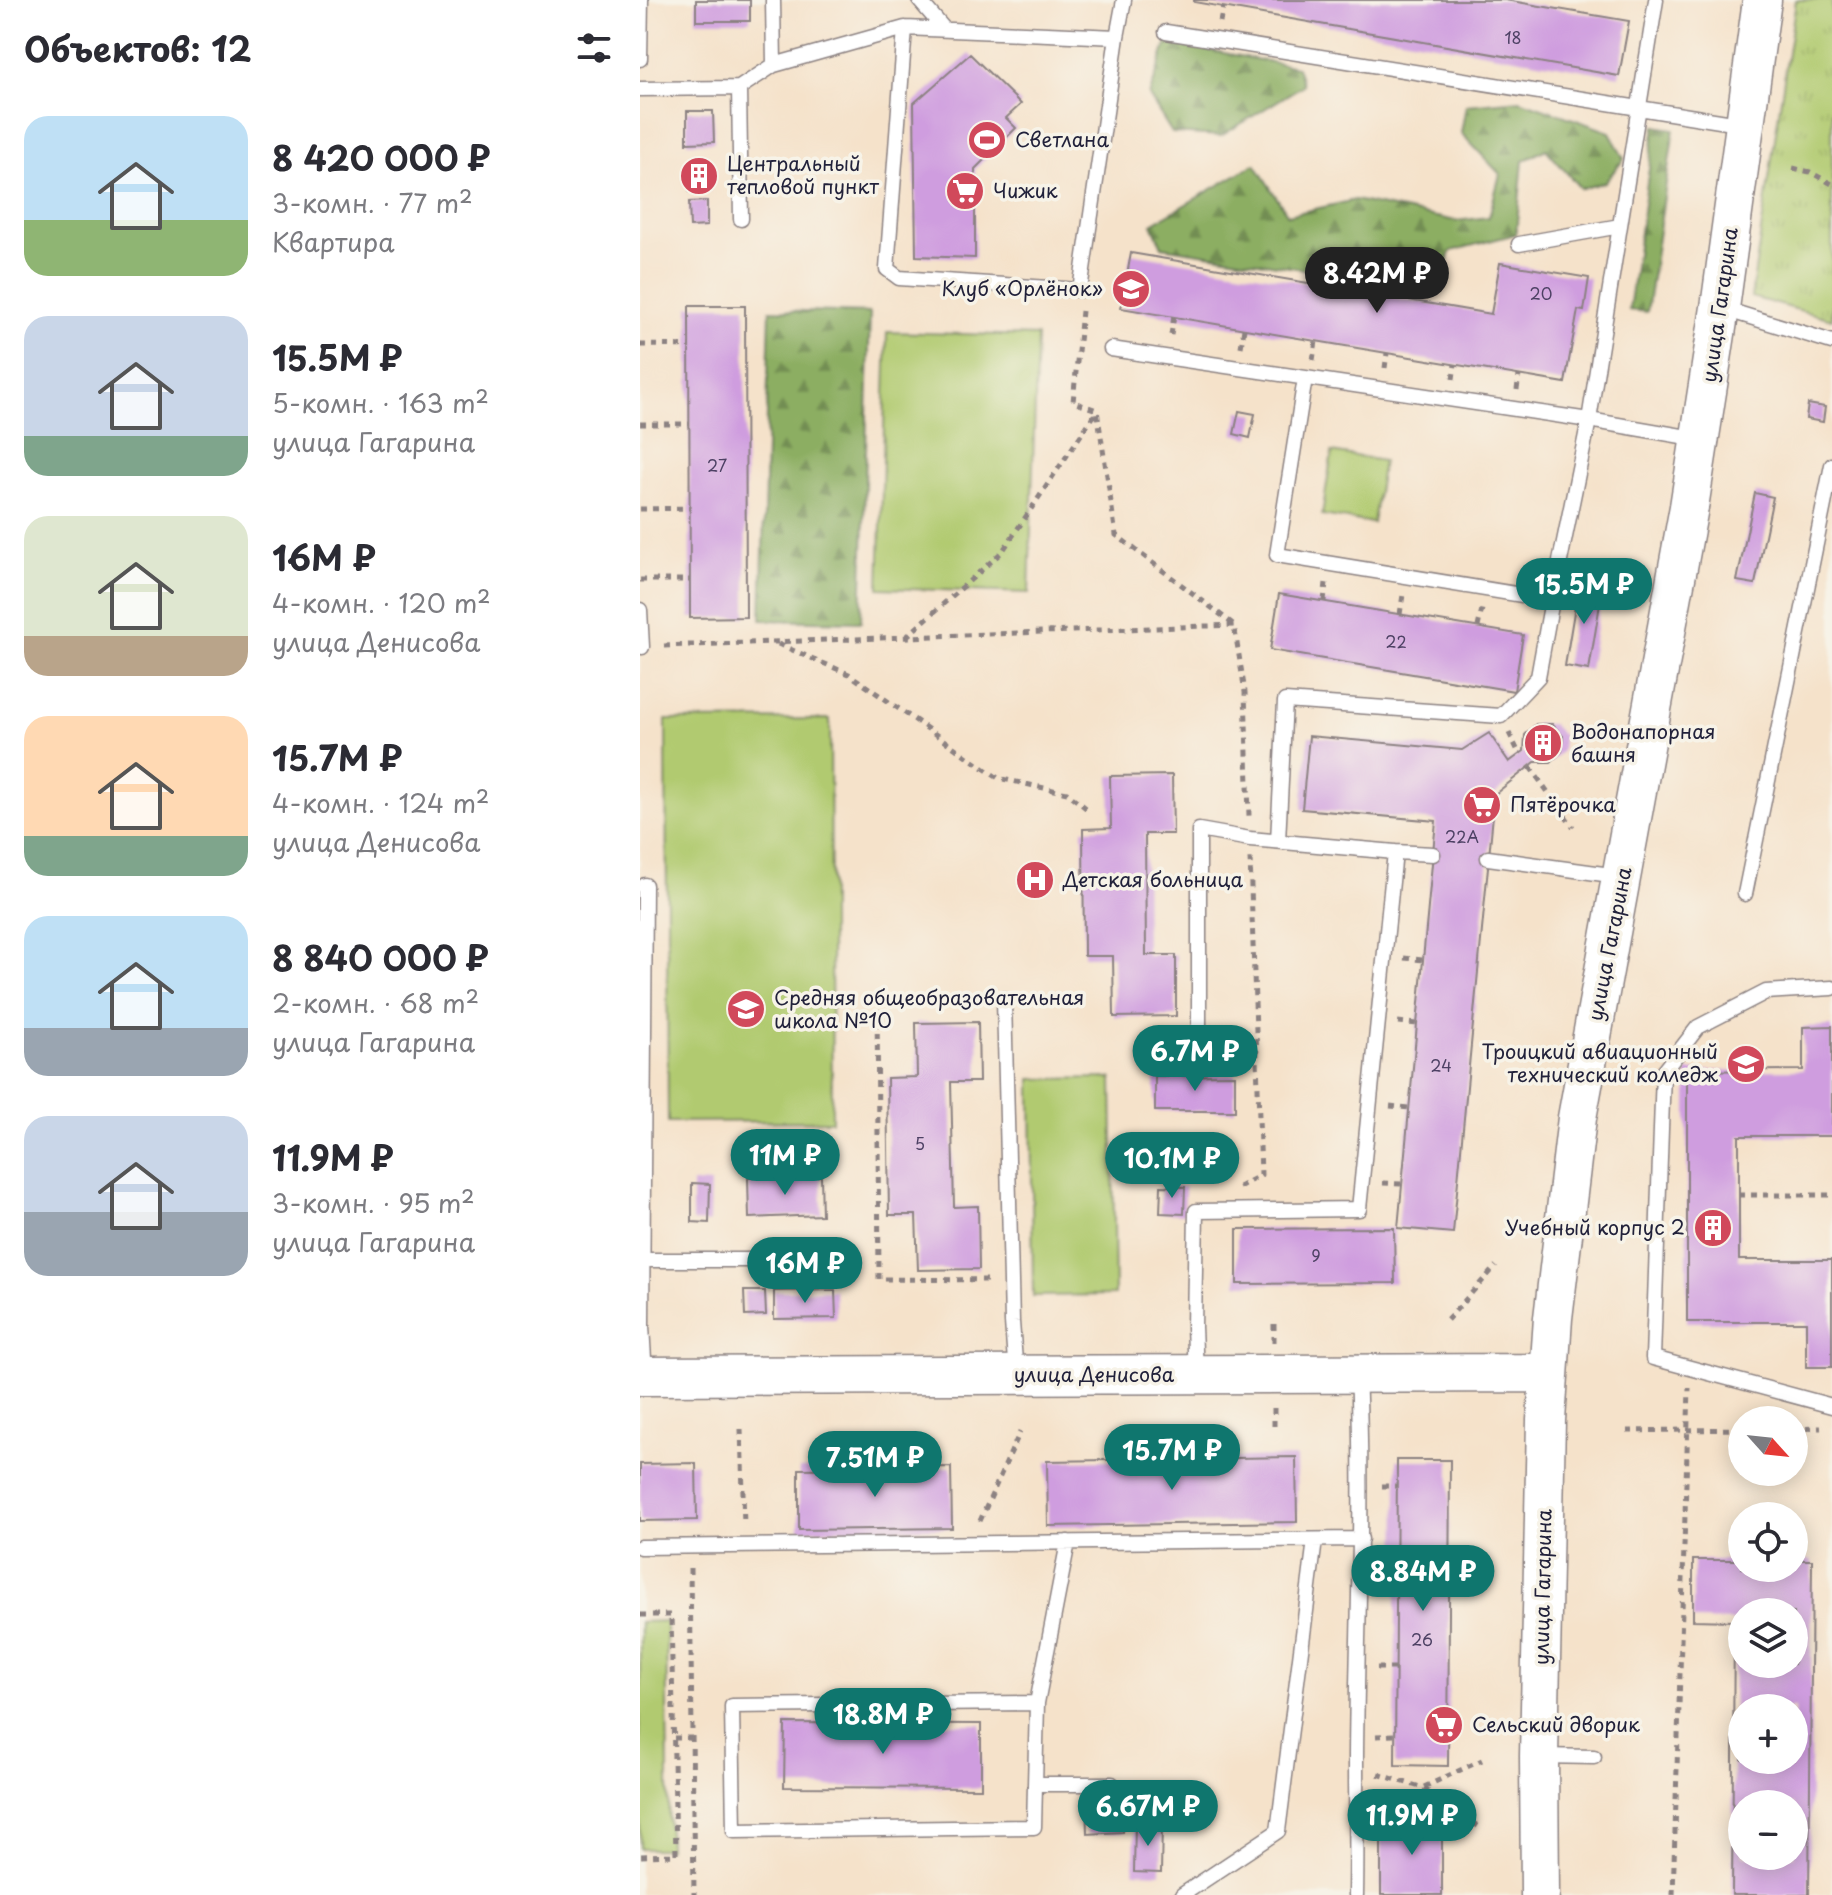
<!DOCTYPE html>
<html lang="ru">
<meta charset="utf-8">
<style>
body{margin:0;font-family:"Playpen Sans",sans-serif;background:#f2f2f3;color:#2b2b33;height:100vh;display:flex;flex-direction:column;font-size:30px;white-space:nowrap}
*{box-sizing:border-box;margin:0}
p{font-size:26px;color:#7c7c81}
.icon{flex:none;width:44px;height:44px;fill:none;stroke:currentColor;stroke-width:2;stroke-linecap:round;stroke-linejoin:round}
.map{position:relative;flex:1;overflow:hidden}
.side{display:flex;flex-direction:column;background:#fff;width:640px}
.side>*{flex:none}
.needle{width:52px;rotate:117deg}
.tools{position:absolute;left:1088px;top:1406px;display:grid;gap:16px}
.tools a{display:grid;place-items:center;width:80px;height:80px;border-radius:50%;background:#fff;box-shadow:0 4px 20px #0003;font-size:40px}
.price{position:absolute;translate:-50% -68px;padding:0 18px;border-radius:28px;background:#0f766e;color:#fff;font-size:26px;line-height:52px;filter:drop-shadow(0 2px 4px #0008)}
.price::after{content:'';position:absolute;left:50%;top:48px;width:24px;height:18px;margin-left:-12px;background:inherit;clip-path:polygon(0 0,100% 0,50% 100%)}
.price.on{background:#222;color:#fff}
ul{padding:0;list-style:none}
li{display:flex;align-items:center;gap:24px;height:200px;padding:0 24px}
li span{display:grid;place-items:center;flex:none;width:224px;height:160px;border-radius:24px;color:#555}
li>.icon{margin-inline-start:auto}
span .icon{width:96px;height:96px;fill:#fffc;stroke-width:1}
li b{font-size:34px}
h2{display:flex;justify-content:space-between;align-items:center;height:96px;padding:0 24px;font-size:34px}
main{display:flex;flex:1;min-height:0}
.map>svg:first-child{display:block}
.grass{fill:url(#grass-tufts);stroke:#6a7655;stroke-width:2}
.forest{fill:url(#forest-firs);stroke:#57684e;stroke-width:2}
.green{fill:#b1ca6f;stroke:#6a7655;stroke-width:2}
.building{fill:#cf9ddf;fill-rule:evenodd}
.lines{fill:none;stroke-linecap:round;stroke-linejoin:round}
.lane-casing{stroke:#8c8282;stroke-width:17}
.secondary-casing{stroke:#8c8282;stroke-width:41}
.path{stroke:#8c8282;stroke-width:5;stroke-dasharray:6 6;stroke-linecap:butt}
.lane{stroke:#fff;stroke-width:14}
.secondary{stroke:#fff;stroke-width:38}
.labels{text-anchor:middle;stroke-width:7;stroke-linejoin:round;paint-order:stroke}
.number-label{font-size:16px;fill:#4d4164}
.poi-label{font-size:20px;fill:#22223b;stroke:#f7f3e8;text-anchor:start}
.street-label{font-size:20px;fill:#22223b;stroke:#f7f3e8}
</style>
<main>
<section class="side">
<h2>Объектов: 12<svg class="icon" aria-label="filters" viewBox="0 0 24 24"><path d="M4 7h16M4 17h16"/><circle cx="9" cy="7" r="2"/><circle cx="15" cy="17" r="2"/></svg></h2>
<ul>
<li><span style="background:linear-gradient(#bfe0f5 65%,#8fb573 0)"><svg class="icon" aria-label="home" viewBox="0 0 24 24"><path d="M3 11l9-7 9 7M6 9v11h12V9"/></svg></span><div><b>8 420 000 ₽</b><p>3-комн. · 77 m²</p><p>Квартира</p></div></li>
<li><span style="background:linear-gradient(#c9d6e8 75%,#7fa58c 0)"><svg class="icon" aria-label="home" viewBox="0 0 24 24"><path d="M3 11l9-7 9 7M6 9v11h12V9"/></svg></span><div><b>15.5M ₽</b><p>5-комн. · 163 m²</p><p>улица Гагарина</p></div></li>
<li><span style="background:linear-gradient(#dfe7d0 75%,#b9a48a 0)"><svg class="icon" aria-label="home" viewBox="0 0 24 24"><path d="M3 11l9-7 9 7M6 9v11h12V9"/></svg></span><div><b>16M ₽</b><p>4-комн. · 120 m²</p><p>улица Денисова</p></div></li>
<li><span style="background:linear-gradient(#ffd9b3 75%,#7fa58c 0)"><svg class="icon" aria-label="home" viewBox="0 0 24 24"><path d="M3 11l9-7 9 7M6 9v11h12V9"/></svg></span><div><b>15.7M ₽</b><p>4-комн. · 124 m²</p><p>улица Денисова</p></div></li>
<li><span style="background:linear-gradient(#bfe0f5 70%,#9aa5b1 0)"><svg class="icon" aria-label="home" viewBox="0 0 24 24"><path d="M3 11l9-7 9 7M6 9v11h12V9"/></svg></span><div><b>8 840 000 ₽</b><p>2-комн. · 68 m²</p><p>улица Гагарина</p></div></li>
<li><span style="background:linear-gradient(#c9d6e8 60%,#9aa5b1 0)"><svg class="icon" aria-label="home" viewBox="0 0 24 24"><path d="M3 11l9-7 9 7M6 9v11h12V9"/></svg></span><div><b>11.9M ₽</b><p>3-комн. · 95 m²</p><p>улица Гагарина</p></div></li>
</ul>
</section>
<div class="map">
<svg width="1192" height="1895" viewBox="0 0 1192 1895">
<defs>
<pattern id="grass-tufts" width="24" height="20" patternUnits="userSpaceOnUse" patternTransform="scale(2)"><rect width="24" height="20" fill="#b1ca6f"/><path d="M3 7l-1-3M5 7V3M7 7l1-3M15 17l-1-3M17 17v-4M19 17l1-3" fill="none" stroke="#98ad61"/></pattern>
<pattern id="forest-firs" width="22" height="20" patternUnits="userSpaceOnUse" patternTransform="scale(2)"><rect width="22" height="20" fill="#8cae62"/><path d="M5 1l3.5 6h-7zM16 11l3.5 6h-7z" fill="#728d52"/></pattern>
</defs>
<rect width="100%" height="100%" fill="#f7f3e8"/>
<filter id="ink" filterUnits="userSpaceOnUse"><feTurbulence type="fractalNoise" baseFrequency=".0125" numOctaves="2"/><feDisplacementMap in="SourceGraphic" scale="16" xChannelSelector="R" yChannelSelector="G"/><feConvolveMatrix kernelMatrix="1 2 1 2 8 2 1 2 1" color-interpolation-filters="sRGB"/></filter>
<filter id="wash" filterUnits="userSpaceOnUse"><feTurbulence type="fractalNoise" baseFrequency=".006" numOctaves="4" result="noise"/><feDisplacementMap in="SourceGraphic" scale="32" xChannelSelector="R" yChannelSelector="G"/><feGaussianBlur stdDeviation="1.8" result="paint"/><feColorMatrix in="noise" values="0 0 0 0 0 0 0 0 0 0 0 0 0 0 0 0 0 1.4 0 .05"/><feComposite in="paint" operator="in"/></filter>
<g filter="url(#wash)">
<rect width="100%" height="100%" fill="#f5e2ca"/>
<!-- grass -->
<path class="grass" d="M1156 0H1192V319L1111 297Z"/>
<!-- forest -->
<path class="forest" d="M527 42 657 67 663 85 581 136 532 133 509 96Z
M880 100 970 132 984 159 965 182 941 189 906 149 883 161 876 234 811 251 798 290 522 247 512 224 615 164 648 215 715 200 816 221 849 217 860 174 821 133 826 105Z
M1015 126 1034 129 1007 312 989 310Z
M130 310 230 313 221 622 121 620Z"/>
<!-- green -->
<path class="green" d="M247 332 397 336 389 593 239 588Z
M692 452 743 461 733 523 682 515Z
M190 719 192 1121 28 1122 26 720Z
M472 1078 475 1295 393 1296 391 1079Z
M26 1621 29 1849H0V1622Z"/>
<g id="blocks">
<!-- building -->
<path class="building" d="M56 0H110V21H56Z
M554 0H865L989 21 979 76 554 2Z
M330 54 381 104 366 118 376 128 335 169V258L276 256 274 103Z
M47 111H73L74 142 47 143Z
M49 161H70V191L49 192Z
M67 201V226L50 227 49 202Z
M491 253 851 314 860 263 949 278 944 311 938 310 925 383 481 308Z
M49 306H105L106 617 50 618Z
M1168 404 1185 407 1183 422 1166 419Z
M599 411 615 414 610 438 594 434Z
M1115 493 1133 497 1115 584 1097 581Z
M939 582 963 586 949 670 925 666Z
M639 594 883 635 874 691 630 650Z
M896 724H912L923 736 922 751 911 762H895L855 794 813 1233 758 1228 796 821 662 809 669 736 822 750 849 733 869 762 884 751 885 735Z
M532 775 533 834H505L506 955H536V1016L474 1017 473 956H444L443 829 471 828 470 776Z
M338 1022 339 1082H311L314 1207 338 1206 339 1269 278 1270 276 1215H249L247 1078 277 1077 276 1023Z
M1192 1026V1136H1099V1260H1192V1367H1166V1322H1047V1071L1163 1070V1027Z
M595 1075V1111H515V1076Z
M181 1176 182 1215 109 1218 108 1178Z
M52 1183 70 1184 69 1223 52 1222Z
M521 1186 545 1187 544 1214 520 1213Z
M754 1228 755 1283 597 1284V1229Z
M195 1290 196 1318 134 1319V1291Z
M104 1291H125L126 1315 105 1316Z
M656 1457 657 1522 408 1526 407 1461Z
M757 1460H810L808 1766 755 1765Z
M56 1463 57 1520 0 1521V1464Z
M311 1467 312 1528 159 1530V1469Z
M1053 1560H1102V1568H1154V1560H1172L1169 1895H1092L1094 1621 1053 1620ZM1102 1612H1154V1664H1102ZM1102 1708H1154V1760H1102ZM1102 1804H1154V1856H1102Z
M145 1723 341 1724V1788L144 1787Z
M504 1783 529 1784 528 1797 503 1796Z
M482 1799 483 1832 447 1834 446 1800Z
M802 1818V1895H741V1819Z
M495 1823H522L521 1873 494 1872Z"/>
</g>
</g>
<g filter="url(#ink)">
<use href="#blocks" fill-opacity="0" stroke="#8c8282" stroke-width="2"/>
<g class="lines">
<defs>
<path id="lane" d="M133 0 134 65
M279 0 304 29
M265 28 247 269 259 278 440 290 477 37
M526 32 1105 125
M0 59 1 0
M99 88 101 219
M0 89 99 88 134 65 265 28 477 37 484 0
M879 244 980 226
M1081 308 1192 342
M471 349 949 420 1059 439
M665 378 637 555 912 600 949 420 1016 0
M0 610 2 647
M638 841 645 701 861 716 898 677 912 600
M848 858 978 876
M5 885 2 1326 5 1376
M1105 894 1192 465
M1192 988 1126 992 1058 1027 1023 1072 1013 1358 1192 1406
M364 999 372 1322 376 1375
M559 1041V830L610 839 755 852 793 854
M3 1260H177
M556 1373 554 1327 556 1211 719 1209 755 852
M0 1547 721 1539
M397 1703 92 1706 94 1831 394 1827 397 1703 428 1542
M900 1756 954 1757
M395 1784H472
M542 1895 638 1831 675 1540
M716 1895C717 1848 716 1801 716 1754 717 1627 724 1501 718 1374"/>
<path id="secondary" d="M0 1376 909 1373
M900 1895 899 1756 906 1420 913 1318 937 1118 1049 507 1080 308 1122 0"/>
</defs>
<!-- lane casing -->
<use href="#lane" class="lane-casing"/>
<!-- secondary casing -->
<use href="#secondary" class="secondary-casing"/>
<!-- path -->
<path class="path" d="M580 22 583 7
M1153 168 1170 172 1192 184
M442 311 433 402 457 410 476 535 593 624
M531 335 534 316
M0 345 49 346
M601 347 604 329
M673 360 676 341
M745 368 747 353
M813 379 815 364
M877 390 879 375
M0 424H49
M0 509 49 508
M0 580H50
M684 601 686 583
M760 614 763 595
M838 627 842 609
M266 637 362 552 457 411
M138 644 209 674 358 778 427 793 451 812
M24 646 594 625 605 692 609 816
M869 733 879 753
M890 767 933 827
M764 958 783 960
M345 999 237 997 239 1279 351 1280
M758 1022 777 1024
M750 1106 769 1108
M743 1183 762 1184
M599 1187 621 1175 610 858
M1099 1195H1192
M807 1320 856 1266
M634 1324V1342
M634 1408V1427
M101 1429 104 1525
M1154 1429 1181 1428
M987 1431 1102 1429
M742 1486H757
M340 1521 380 1432
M741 1567H756
M50 1568 54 1895
M0 1615H31L36 1855 0 1856
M737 1668H756
M736 1736 755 1735
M34 1738H52
M738 1774 783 1788 842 1829
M784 1787 842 1760
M1033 1895 1049 1388"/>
<!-- lane -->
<use href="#lane" class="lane"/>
<!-- secondary -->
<use href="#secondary" class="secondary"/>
</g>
</g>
<!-- icons -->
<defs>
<symbol id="stadium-disc" viewBox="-11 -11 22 22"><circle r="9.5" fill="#d1495b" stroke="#f7f3e8"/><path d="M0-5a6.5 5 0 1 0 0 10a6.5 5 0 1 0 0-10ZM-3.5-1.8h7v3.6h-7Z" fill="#fff"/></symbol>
<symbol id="building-disc" viewBox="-11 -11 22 22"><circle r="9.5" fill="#d1495b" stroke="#f7f3e8"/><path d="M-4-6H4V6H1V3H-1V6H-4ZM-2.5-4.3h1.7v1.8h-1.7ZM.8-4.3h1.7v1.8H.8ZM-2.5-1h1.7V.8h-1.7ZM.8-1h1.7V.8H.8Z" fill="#fff"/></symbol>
<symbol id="supermarket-disc" viewBox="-11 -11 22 22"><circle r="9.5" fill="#d1495b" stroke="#f7f3e8"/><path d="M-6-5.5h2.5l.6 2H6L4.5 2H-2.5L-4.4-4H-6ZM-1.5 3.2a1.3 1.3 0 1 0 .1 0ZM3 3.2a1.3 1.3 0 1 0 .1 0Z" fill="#fff"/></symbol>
<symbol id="school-disc" viewBox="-11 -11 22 22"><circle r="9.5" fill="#d1495b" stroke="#f7f3e8"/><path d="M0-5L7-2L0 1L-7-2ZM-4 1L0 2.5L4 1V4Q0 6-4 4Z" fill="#fff"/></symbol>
<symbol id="hospital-disc" viewBox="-11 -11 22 22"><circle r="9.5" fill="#d1495b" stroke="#f7f3e8"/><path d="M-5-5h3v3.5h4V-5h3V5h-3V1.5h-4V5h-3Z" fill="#fff"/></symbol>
<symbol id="university-disc" viewBox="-11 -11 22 22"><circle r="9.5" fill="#d1495b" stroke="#f7f3e8"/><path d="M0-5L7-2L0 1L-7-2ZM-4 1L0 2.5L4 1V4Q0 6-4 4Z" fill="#fff"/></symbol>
</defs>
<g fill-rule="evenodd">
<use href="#stadium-disc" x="325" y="118" width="44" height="44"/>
<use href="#building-disc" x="37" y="154" width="44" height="44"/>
<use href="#supermarket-disc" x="303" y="169" width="44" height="44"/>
<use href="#school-disc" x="469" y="267" width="44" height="44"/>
<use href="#building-disc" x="881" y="721" width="44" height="44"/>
<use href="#supermarket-disc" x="820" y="783" width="44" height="44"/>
<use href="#hospital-disc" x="373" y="858" width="44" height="44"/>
<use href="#school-disc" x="84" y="987" width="44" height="44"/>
<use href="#university-disc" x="1084" y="1042" width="44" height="44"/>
<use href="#building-disc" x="1051" y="1206" width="44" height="44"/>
<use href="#supermarket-disc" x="782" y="1703" width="44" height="44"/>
</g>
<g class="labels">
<!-- number labels -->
<g class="number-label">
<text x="873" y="44">18</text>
<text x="901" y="300">20</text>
<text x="77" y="472">27</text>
<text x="756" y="648">22</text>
<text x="822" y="843">22А</text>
<text x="801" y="1072">24</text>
<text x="280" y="1150">5</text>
<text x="676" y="1262">9</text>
<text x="782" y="1646">26</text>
</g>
<!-- poi labels -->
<g class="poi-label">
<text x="375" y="147">Светлана</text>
<text x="87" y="171">Центральный<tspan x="87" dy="23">тепловой пункт</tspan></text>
<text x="353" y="198">Чижик</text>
<text x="463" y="296" text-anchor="end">Клуб «Орлёнок»</text>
<text x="931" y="739">Водонапорная<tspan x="931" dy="23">башня</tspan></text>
<text x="870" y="812">Пятёрочка</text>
<text x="423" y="887">Детская больница</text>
<text x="134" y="1005">Средняя общеобразовательная<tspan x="134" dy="23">школа №10</tspan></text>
<text x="1078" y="1059" text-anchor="end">Троицкий авиационный<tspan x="1078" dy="23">технический колледж</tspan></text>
<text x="1045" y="1235" text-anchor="end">Учебный корпус 2</text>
<text x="832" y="1732">Сельский дворик</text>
</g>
<!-- street labels -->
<g class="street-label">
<text transform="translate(1080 305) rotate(-82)" y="7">улица Гагарина</text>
<text transform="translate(970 944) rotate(-79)" y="7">улица Гагарина</text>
<text x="454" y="1382">улица Денисова</text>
<text transform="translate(903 1587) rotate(-89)" y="7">улица Гагарина</text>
</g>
</g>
</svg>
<div class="tools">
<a><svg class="needle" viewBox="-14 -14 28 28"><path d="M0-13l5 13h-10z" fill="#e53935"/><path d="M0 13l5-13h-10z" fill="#7c7c81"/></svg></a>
<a><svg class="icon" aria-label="locate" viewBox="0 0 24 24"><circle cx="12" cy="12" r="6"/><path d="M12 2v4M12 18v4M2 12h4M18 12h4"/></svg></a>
<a><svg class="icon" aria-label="layers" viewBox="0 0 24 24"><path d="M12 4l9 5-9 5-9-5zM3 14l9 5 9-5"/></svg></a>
<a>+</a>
<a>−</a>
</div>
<b class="price on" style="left:737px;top:315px">8.42M ₽</b>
<b class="price" style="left:944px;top:626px">15.5M ₽</b>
<b class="price" style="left:555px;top:1093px">6.7M ₽</b>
<b class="price" style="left:145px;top:1197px">11M ₽</b>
<b class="price" style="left:532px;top:1200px">10.1M ₽</b>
<b class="price" style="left:165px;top:1305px">16M ₽</b>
<b class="price" style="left:532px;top:1492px">15.7M ₽</b>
<b class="price" style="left:235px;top:1499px">7.51M ₽</b>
<b class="price" style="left:783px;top:1613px">8.84M ₽</b>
<b class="price" style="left:243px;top:1756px">18.8M ₽</b>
<b class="price" style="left:508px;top:1848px">6.67M ₽</b>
<b class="price" style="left:772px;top:1857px">11.9M ₽</b>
</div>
</main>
